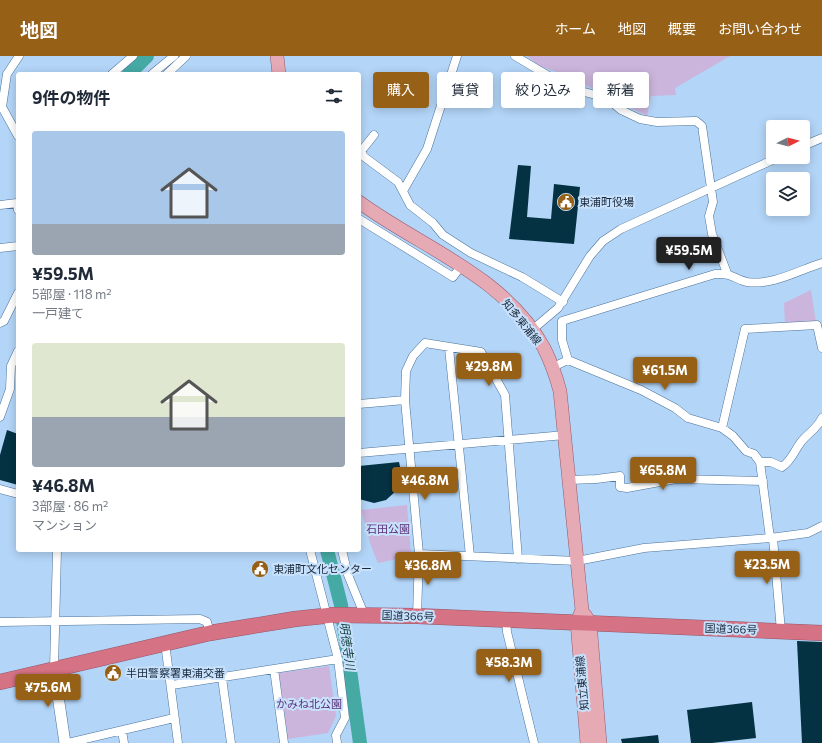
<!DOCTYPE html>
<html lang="ja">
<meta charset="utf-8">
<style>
body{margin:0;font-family:Commissioner,"Noto Sans JP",sans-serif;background:#f6f6f7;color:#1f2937;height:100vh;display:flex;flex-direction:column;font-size:15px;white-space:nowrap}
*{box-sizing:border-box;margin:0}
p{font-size:13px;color:#747a83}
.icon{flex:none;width:22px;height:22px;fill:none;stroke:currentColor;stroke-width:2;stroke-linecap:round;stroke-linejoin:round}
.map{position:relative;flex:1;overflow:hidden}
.side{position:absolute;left:16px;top:16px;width:345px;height:480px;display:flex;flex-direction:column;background:#fff;border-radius:4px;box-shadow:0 2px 10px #0003}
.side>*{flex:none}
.hud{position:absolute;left:373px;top:16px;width:380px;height:36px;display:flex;gap:8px}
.needle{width:26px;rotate:84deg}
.tools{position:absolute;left:766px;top:64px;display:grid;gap:8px}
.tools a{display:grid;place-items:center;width:44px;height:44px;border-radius:4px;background:#fff;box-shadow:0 2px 10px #0003;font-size:20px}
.price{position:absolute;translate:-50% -34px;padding:0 9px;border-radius:4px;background:#966117;color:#fff;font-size:13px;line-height:26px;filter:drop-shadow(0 1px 2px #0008)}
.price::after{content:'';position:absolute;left:50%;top:24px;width:12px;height:9px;margin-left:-6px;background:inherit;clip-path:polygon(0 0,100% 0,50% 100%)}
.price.selected{background:#222;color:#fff}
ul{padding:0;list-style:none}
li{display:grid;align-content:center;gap:8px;height:212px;padding:0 16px}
li span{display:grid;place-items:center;height:124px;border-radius:4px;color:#555}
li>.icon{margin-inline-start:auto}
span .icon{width:72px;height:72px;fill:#fffc;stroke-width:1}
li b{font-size:17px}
h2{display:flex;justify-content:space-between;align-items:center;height:48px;padding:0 16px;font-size:17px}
.chip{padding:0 14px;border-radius:4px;background:#fff;box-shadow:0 2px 10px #0003;font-size:14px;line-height:36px}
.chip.selected{background:#966117;color:#fff}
header{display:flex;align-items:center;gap:24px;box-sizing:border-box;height:56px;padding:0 20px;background:#966117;color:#fff}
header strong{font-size:19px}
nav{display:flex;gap:22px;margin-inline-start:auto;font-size:14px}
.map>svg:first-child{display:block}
.green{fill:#cbb5dc}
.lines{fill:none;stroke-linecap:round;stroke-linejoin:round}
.river{stroke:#46aaa4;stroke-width:14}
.building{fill:#043243}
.street-casing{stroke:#4c739a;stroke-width:9}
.secondary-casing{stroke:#4c739a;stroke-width:12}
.primary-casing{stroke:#93586a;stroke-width:14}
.highway-casing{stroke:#93586a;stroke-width:16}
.street{stroke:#fff;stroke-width:8}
.secondary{stroke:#fff;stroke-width:11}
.primary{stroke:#e6aab5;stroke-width:13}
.highway{stroke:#d57284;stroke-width:15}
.labels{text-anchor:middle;stroke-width:4;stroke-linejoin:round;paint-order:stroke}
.poi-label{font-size:11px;fill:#19293a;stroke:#c8e1fc;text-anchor:start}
.street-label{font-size:11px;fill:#19293a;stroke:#c8e1fc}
.park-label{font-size:11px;fill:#5c3179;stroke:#c8e1fc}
.water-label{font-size:12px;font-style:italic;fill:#154240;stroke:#c8e1fc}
</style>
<header>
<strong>地図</strong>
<nav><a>ホーム</a><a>地図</a><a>概要</a><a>お問い合わせ</a></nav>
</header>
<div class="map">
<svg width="822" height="687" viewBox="0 0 822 687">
<rect width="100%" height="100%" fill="#b3d5f8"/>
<!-- green -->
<path class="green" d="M527 0H730L675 32 676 39 651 40 647 60 566 19 539 10Z
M811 234 816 266 785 268 784 247Z
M407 449 411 500 378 507 371 490 361 454Z
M329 610 336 660 328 677 288 683 279 617Z"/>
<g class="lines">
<!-- river -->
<path class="river" d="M129 18 147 0
M327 494 341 549 360 687"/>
</g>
<!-- building -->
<path class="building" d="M518 109 531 110 527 161 551 163 554 128 580 131 574 188 509 183Z
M7 374 18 378V429L0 424V399Z
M399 406 401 415 396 416 394 427 400 430 396 435 386 444 374 447 359 443V410Z
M797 585 822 586V687H802Z
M752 646 756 682 712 687H691L687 654Z
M658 679 659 687H622L621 683Z"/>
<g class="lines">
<defs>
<path id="street" d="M515 0 569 32 607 42 621 54 640 63 657 66 696 65 702 70 713 146 709 160 712 178 727 217
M112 18 133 0
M152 18 174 0
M167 18 186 0
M374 79 362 94 363 100 398 126 410 149 433 167 443 179 471 197 522 221 563 246
M18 80 2 51 7 18 19 0
M803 90 822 82
M403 135 427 93 457 0
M0 149 17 147 18 154
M359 163 453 221 461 210
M0 192 18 190
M0 267 4 265 18 237
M532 274 558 252 590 200 603 185 621 173 779 101
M449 292 470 500
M568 304 562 284V265L715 218C734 217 733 223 747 226 772 230 799 214 822 207
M553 311 568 304 641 334 675 352 688 362 722 372 733 380 746 395 754 398 760 406 770 482
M359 348 405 344
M0 361 10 333 11 310 18 295
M722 372 745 273 817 269 822 292
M359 397 565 379
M760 406H771L782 411C792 404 794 395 801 386 808 377 817 373 822 362
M569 424 596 423 620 420V431L627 432 676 423 763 425
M0 433 18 438
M773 482 781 575
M310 494 338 603 345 662 336 679 337 687
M342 494 348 519 364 558
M419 498 577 505 644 492 770 482 808 477 822 470
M417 560 419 498 405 344 406 315 413 300 425 287 481 296 505 339 518 503
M506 564 507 576 534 687
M0 566 200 563 207 566 210 577
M165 587 178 687
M54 613 57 494
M274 613 284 687
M222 622 231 687
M172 629 338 603
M122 675 124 687
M68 687 174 662"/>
<path id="secondary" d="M54 613 65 687"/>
<path id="primary" d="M277 0 279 18
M359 146C422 192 505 220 544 292 551 306 556 320 560 335L582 554 577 566 587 687
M585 559 590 567 600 687"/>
<path id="highway" d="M0 626 210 577 295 563 333 559 417 560 822 577"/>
</defs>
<!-- street casing -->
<use href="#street" class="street-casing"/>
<!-- secondary casing -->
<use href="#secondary" class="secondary-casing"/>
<!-- primary casing -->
<use href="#primary" class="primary-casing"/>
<!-- highway casing -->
<use href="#highway" class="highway-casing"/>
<!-- street -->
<use href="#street" class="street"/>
<!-- secondary -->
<use href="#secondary" class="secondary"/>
<!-- primary -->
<use href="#primary" class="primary"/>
<!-- highway -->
<use href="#highway" class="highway"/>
</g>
<!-- icons -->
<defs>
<symbol id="civic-disc" viewBox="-11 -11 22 22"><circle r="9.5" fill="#966117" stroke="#c8e1fc"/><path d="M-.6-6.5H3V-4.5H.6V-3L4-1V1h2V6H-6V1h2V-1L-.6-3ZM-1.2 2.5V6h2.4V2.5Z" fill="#fff"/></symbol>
</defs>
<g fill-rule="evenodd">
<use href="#civic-disc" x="556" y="136" width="20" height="20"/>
<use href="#civic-disc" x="250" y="503" width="20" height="20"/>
<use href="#civic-disc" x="103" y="607" width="20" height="20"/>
</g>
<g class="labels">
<!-- poi labels -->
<g class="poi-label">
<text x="579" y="150">東浦町役場</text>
<text x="273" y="517">東浦町文化センター</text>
<text x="126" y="621">半田警察署東浦交番</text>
</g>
<!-- street labels -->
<g class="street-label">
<text transform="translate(522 266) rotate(51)" y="4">知多東浦線</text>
<text transform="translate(408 560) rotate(2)" y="4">国道366号</text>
<text transform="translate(731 573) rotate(2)" y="4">国道366号</text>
<text transform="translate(582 627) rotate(-95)" y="4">知立東浦線</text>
</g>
<!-- park labels -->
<g class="park-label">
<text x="388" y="477">石田公園</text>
<text x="309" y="652">かみね北公園</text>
</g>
<!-- water labels -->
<g class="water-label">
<text transform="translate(347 590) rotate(82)" y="4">明徳寺川</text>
</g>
</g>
</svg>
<div class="tools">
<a><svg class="needle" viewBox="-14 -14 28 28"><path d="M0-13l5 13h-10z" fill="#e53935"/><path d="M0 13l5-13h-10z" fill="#747a83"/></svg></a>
<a><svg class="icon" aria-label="layers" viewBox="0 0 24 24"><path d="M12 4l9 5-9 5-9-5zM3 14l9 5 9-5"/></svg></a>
</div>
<b class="price selected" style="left:689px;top:215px">¥59.5M</b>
<b class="price" style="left:489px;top:331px">¥29.8M</b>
<b class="price" style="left:665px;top:335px">¥61.5M</b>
<b class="price" style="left:663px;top:435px">¥65.8M</b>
<b class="price" style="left:425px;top:445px">¥46.8M</b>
<b class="price" style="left:767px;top:529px">¥23.5M</b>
<b class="price" style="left:428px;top:530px">¥36.8M</b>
<b class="price" style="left:509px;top:627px">¥58.3M</b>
<b class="price" style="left:48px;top:652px">¥75.6M</b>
<div class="hud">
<a class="chip selected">購入</a>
<a class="chip">賃貸</a>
<a class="chip">絞り込み</a>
<a class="chip">新着</a>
</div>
<section class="side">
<h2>9件の物件<svg class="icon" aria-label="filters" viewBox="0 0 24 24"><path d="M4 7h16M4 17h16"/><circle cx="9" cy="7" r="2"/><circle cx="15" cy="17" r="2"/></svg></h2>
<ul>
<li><span style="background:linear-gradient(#a9c7e8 75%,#9aa5b1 0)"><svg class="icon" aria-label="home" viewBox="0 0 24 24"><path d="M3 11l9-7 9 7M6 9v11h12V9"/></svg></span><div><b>¥59.5M</b><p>5部屋 · 118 m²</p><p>一戸建て</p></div></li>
<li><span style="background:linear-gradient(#dfe7d0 60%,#9aa5b1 0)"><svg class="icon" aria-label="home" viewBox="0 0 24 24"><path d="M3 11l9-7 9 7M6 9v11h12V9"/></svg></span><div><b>¥46.8M</b><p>3部屋 · 86 m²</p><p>マンション</p></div></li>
</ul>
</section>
</div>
